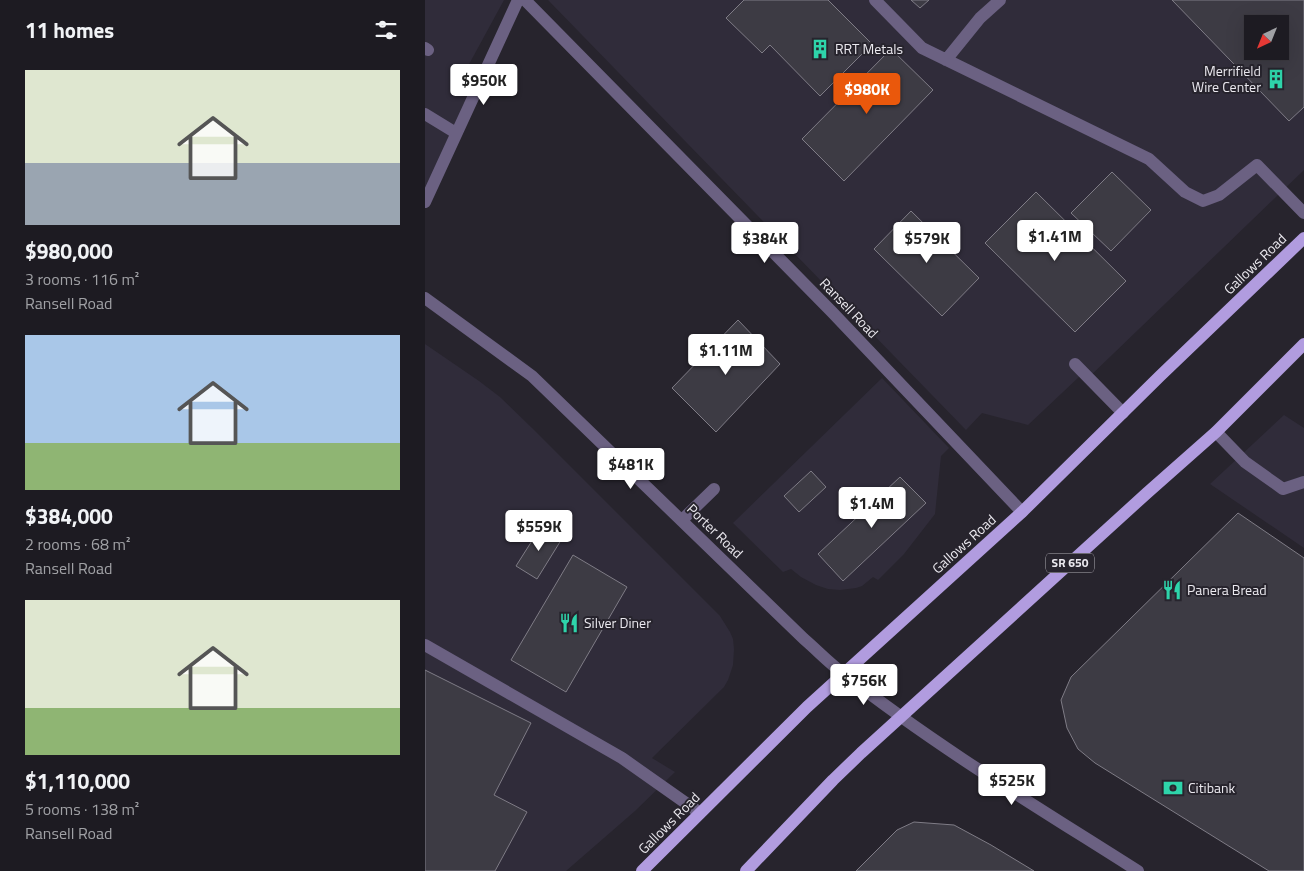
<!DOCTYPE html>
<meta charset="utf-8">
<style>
body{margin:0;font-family:"Titillium Web",sans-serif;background:#25242a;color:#f1f3f6;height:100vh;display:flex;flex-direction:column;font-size:19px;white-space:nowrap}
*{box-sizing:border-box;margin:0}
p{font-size:16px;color:#a0a1a5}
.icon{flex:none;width:28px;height:28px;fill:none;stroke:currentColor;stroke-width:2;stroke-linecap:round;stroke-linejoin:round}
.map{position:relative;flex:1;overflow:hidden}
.panel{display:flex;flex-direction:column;background:#1d1b22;width:425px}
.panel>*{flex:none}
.needle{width:32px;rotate:223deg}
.fabs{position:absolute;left:819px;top:15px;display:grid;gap:10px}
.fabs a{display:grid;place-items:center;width:45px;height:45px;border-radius:0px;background:#1d1b22;box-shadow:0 5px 20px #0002,0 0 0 1px #3b3940;font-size:25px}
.price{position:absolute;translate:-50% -42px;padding:0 11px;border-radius:5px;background:#fff;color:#222;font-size:16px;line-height:32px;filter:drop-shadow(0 1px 2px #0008)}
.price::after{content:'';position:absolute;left:50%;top:30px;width:15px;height:11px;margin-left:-8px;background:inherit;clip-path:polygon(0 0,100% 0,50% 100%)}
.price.active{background:#ea580c;color:#fff}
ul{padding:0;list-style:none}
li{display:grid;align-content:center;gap:10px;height:265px;padding:0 25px}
li span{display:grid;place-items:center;height:155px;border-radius:0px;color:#555}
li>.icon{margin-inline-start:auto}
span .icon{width:90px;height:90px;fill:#fffc;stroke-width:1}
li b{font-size:21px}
h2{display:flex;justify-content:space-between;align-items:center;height:60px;padding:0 25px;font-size:21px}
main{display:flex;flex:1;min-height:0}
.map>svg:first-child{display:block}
.built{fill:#302c3a;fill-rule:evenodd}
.building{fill:#3d3b44;stroke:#7f7c86;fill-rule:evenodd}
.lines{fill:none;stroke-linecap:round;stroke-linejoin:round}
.minor{stroke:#6b6182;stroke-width:12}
.major{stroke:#b19cdf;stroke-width:12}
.labels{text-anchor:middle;stroke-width:4;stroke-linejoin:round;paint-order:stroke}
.shield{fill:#27242d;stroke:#b0aeb5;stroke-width:1}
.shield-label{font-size:12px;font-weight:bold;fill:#ebe9ef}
.poi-label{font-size:14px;fill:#ebe9ef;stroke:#27242d;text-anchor:start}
.street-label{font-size:14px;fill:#ebe9ef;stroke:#27242d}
</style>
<main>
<section class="panel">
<h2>11 homes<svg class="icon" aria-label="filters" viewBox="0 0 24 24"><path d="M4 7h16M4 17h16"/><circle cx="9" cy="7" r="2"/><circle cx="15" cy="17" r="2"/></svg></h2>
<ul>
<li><span style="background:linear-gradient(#dfe7d0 60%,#9aa5b1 0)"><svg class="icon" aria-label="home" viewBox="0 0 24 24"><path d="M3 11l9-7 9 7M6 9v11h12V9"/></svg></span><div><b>$980,000</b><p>3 rooms · 116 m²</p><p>Ransell Road</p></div></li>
<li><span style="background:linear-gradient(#a9c7e8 70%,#8fb573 0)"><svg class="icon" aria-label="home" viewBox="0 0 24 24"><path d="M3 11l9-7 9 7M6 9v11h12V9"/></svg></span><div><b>$384,000</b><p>2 rooms · 68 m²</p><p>Ransell Road</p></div></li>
<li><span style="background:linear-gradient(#dfe7d0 70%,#8fb573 0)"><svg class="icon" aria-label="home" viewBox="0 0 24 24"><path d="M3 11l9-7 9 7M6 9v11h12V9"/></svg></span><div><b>$1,110,000</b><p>5 rooms · 138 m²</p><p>Ransell Road</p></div></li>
</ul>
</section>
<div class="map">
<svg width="879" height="871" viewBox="0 0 879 871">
<rect width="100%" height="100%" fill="#27242d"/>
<!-- built -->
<path class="built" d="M0 0H79L36 79 58 91 0 203Z
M123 0H879V170L661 380 655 376 603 425 557 413 541 430ZM828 24H855V51H828Z
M0 344 54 381 75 397 107 428 295 616 305 632 308 639 309 649 308 665 303 680 299 687 227 758 250 772 210 811 141 871H0Z
M457 378 524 448 516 456 510 514 479 554 453 580 448 577 437 586 431 588 415 590 403 589 391 585 376 577 366 569 358 572 308 523Z
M859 415 879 428V548L785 484Z"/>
<!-- building -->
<path class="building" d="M319 0H403L447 44 395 96 345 45 337 53 301 18Z
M486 0H504L495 8Z
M747 0H879V107L864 121ZM828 24H855V51H828Z
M466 49 508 90 419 181 377 139Z
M687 172 726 210 686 251 646 213Z
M611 192 701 281 650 332 560 243Z
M486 211 554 278 517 316 449 249Z
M313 320 355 364 291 432 247 388Z
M386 471 401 487 374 512 359 496Z
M475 477 501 503 418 581 393 554Z
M813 513 879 558V871H844L670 763 653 749 642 728 636 700 646 677Z
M117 525 138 537 112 579 91 566Z
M148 555 202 587 141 692 86 660Z
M0 670 106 723 69 795 102 812 70 871H0Z
M489 822 529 825 566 845 609 871H431L472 830Z"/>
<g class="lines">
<!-- minor -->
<path class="minor" d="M100 0 407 312 597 512
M450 0 497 48 724 159 760 192 778 201 794 195 832 165 879 213
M0 48 3 50
M521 60 555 18 575 0
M0 114 31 133
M0 202 93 0
M0 298 107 376 379 639C393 651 405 664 419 674 512 747 614 808 713 871
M650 364 698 413
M791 432 820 462 858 489 879 482
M257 520 289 489
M0 645 197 758 275 813"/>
<!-- major -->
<path class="major" d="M217 871 382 707 597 512 735 376 879 238
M321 871 408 780 436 753 722 493 791 432 879 344"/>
</g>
<!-- icons -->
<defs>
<symbol id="building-bare" viewBox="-9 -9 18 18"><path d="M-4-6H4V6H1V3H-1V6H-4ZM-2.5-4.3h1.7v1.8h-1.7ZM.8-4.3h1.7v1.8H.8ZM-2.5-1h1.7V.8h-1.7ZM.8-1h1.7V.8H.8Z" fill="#2ed4aa" stroke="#27242d" stroke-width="2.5" paint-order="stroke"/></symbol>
<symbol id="restaurant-bare" viewBox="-9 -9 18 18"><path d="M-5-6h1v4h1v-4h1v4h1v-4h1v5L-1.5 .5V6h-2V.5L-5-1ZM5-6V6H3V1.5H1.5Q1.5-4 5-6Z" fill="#2ed4aa" stroke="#27242d" stroke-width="2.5" paint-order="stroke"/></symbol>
<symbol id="bank-bare" viewBox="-9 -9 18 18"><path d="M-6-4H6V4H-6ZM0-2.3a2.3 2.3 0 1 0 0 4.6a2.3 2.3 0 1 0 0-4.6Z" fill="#2ed4aa" stroke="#27242d" stroke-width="2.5" paint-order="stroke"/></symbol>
</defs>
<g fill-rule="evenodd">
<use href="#building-bare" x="381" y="35" width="28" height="28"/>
<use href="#building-bare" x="837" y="65" width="28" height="28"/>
<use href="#restaurant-bare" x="733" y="576" width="28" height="28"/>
<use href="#restaurant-bare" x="130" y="609" width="28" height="28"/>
<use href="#bank-bare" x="734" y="774" width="28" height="28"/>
</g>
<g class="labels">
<!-- shield labels -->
<rect class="shield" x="621" y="553.5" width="48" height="19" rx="4"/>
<g class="shield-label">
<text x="645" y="567">SR 650</text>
</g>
<!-- poi labels -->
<g class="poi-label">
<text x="410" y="54">RRT Metals</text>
<text x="836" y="76" text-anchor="end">Merrifield<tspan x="836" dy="16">Wire Center</tspan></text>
<text x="762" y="595">Panera Bread</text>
<text x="159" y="628">Silver Diner</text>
<text x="763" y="793">Citibank</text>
</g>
<!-- street labels -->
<g class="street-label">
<text transform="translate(830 264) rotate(-44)" y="5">Gallows Road</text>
<text transform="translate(424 308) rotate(46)" y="5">Ransell Road</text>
<text transform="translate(290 531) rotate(44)" y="5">Porter Road</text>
<text transform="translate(539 544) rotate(-42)" y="5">Gallows Road</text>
<text transform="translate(244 823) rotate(-45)" y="5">Gallows Road</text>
</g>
</g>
</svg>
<div class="fabs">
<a><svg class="needle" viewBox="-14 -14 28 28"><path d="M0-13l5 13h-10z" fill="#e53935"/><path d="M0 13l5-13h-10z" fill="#a0a1a5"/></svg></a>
</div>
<b class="price" style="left:59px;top:106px">$950K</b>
<b class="price active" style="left:442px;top:115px">$980K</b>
<b class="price" style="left:630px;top:262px">$1.41M</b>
<b class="price" style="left:340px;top:264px">$384K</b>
<b class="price" style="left:502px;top:264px">$579K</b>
<b class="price" style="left:301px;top:376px">$1.11M</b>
<b class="price" style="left:206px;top:490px">$481K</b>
<b class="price" style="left:447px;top:529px">$1.4M</b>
<b class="price" style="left:114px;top:552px">$559K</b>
<b class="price" style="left:439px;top:706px">$756K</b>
<b class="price" style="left:587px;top:806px">$525K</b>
</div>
</main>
